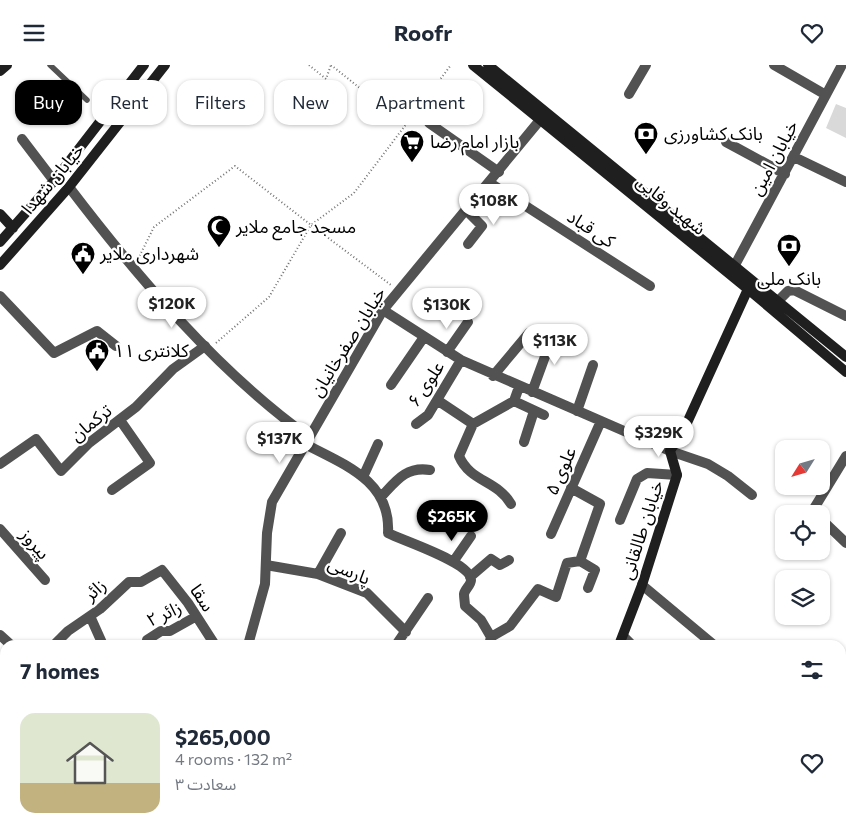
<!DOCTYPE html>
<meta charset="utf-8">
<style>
body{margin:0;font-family:Commissioner,"Noto Sans Arabic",sans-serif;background:#f6f6f7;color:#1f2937;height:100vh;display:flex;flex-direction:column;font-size:19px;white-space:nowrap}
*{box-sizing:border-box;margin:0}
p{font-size:16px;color:#747a83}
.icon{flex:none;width:28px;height:28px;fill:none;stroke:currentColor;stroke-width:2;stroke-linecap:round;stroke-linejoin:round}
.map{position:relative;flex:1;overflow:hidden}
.side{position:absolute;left:0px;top:575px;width:846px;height:195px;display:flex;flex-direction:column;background:#fff;border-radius:15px 15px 0 0;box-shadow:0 1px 4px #0004}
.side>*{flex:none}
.top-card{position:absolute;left:15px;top:15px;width:500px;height:45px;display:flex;gap:10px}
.needle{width:32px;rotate:233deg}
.buttons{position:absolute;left:775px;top:375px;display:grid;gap:10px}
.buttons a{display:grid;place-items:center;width:55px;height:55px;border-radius:10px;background:#fff;box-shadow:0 1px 4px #0004;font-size:25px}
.price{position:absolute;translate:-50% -42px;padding:0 11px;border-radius:18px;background:#fff;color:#222;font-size:16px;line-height:32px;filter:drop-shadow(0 1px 2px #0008)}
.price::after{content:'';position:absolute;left:50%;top:30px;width:15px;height:11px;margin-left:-8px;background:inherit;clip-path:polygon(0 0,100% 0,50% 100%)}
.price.selected{background:#000;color:#fff}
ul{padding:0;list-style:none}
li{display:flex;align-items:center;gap:15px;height:125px;padding:0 20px}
li span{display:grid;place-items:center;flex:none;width:140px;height:100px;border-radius:15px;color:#555}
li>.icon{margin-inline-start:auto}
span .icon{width:60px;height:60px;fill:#fffc;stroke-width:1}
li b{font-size:21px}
h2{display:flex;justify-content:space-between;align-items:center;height:60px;padding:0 20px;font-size:21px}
.pill{padding:0 18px;border-radius:15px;background:#fff;box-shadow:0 1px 4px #0004;font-size:18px;line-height:45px}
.pill.selected{background:#000;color:#fff}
header{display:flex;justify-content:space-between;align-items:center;height:65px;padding:0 20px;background:#fff;font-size:22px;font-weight:700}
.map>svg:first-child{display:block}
.green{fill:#d9d9d9}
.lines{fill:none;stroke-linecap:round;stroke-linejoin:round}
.path{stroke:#747474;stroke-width:2;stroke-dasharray:1 2.5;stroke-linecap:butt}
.service{stroke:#525252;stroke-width:5.5}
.minor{stroke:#525252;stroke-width:10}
.tertiary{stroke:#525252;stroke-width:10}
.secondary{stroke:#1f1f1f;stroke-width:10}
.labels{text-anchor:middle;stroke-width:4.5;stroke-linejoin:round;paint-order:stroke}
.poi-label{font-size:18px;fill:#000;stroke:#fff;text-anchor:start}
.street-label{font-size:18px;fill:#000;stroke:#fff}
</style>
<header><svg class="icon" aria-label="menu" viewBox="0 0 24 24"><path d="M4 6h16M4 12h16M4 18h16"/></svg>Roofr<svg class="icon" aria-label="heart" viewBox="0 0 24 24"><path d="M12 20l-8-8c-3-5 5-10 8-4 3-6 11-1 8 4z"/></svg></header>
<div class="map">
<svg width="846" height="770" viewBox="0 0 846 770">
<rect width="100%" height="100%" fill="#fff"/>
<!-- green -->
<path class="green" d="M836 39 846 43V73L826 63Z"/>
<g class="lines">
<!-- path -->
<path class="path" d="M309 0 326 14 331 0
M331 0 406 60
M138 194 154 162 235 101 311 160 354 128 451 0
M216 278 269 232 311 160 391 220"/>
<!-- service -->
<path class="service" d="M50 0 87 35"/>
<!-- minor -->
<path class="minor" d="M774 0 826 30
M629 29 646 0
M429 58 499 107
M22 74 54 116
M726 77 785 109
M794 92 846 117
M490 118 650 221
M467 146 482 161 468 179
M735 200 842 0
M0 231 54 288 97 266 116 281
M779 235 788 226 794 225 846 251
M383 245 461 295 670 386 708 399 728 411 752 430
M447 287 468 257
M493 311 529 268
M391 320 424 272
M532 327 554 267
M437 335 473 359
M514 336 544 350
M577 346 593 300
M416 359 428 350 461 295
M524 377 534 346
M305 379C345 400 391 416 388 468 403 476 471 497 471 515 471 520 465 524 464 529 464 533 465 538 465 541L481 555 491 572 489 580
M0 399 36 374 61 406 89 378 136 342 173 304 205 281
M363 412 378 379
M112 425 150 398 120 355
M381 432C396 416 406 401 430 405
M511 439C497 415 470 417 459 391L473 359 514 336 519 322
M816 449 813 445 846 391
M821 454 846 478
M620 455 637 414 647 408 677 410
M0 464 45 515
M551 469 601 356
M580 496 595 505 588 523
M453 497 471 471
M266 500 318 509 367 528 406 567
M318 509 341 468
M470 512 491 494 500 500 509 495
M642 520 714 580
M90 551 103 580
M0 570 11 580
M623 571 632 580
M491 572 510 561 538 524 556 532 567 498 580 496 600 439 571 423
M147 575 161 566H170L195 552
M54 580 68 566 100 544 129 517H141L162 505 188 538 215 580
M396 580 428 533
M841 668 846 664
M0 676 5 680
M841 714 842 713
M0 743 5 738
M841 755 846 749
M104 765 109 770
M339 765 346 770
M447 765 451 767
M831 765H832
M298 770 301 765
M436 770 439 765
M595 770 600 765
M790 770 795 765"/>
<!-- tertiary -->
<path class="tertiary" d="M69 122C136 210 218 307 309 372
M248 580 265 519 267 468 272 437 383 245 540 55
M554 765 559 770
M201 770 202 765"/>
<!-- secondary -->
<path class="secondary" d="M473 0 748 224 846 307
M488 0 846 292
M0 6 7 0
M0 149 13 163
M0 177 54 116 144 0
M0 200 69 122 165 0
M619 580 642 520 677 410 670 386 686 360 748 224
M526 770 529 765"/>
</g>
<!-- icons -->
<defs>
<symbol id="bank-pin" viewBox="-11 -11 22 30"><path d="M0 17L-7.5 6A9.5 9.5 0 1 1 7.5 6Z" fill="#000" stroke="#fff"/><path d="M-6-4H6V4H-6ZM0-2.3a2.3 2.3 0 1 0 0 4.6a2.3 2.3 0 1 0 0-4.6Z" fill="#fff"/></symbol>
<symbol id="supermarket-pin" viewBox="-11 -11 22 30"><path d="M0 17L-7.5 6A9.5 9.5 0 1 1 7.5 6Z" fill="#000" stroke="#fff"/><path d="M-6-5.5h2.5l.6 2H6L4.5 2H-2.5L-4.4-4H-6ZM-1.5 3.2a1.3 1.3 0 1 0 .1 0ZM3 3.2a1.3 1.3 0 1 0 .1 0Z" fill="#fff"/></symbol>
<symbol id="mosque-pin" viewBox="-11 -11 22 30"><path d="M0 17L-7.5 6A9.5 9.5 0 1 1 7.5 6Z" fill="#000" stroke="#fff"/><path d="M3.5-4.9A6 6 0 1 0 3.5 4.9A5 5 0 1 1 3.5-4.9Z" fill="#fff"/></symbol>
<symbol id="civic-pin" viewBox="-11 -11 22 30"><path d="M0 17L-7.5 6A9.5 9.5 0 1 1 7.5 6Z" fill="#000" stroke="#fff"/><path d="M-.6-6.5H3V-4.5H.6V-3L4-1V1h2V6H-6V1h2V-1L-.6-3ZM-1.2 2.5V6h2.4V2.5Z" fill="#fff"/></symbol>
</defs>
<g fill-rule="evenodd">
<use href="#bank-pin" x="632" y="55" width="28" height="38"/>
<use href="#supermarket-pin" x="398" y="63" width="28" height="38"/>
<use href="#mosque-pin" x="205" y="148" width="28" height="38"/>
<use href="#bank-pin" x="775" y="167" width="28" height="38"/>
<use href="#civic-pin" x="69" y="175" width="28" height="38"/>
<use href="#civic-pin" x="83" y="272" width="28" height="38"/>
</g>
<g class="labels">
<!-- poi labels -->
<g class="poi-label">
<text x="664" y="75">بانک کشاورزی</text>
<text x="430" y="83">بازار امام رضا</text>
<text x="236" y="168">مسجد جامع ملایر</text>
<text x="100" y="195">شهرداری ملایر</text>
<text x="789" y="220" text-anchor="middle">بانک ملی</text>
<text x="114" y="292">کلانتری ۱۱</text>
</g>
<!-- street labels -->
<g class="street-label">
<text transform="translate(774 93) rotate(-62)" y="6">خیابان امین</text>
<text transform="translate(53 114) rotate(-50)" y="6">خیابان شهدا</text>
<text transform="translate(671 140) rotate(39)" y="6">شهید وفایی</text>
<text transform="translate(591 164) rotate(33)" y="6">کی قباد</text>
<text transform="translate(348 277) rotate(-58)" y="6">خیابان صفرخانیان</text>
<text transform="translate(426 319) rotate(-56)" y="6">علوی ۶</text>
<text transform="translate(91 358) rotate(-39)" y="6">ترکمان</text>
<text transform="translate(561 406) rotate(-66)" y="6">علوی ۵</text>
<text transform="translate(642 465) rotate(-72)" y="6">خیابان طالقانی</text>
<text transform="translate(35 479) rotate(49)" y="6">پیروز</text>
<text transform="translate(349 506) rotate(23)" y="6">پارسی</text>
<text transform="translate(95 525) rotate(-41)" y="6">زائر</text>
<text transform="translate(202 533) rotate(57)" y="6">سقا</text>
<text transform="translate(164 549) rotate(-25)" y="6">زائر ۲</text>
</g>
</g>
</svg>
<div class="buttons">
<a><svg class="needle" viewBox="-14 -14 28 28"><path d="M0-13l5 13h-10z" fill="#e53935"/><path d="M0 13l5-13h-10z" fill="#747a83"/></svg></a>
<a><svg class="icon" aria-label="locate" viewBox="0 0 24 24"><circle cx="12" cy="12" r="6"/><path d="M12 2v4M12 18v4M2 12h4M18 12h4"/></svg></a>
<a><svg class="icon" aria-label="layers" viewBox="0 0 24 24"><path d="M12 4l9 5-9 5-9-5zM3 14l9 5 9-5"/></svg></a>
</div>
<b class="price" style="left:494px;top:161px">$108K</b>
<b class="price" style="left:172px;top:264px">$120K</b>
<b class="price" style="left:447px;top:265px">$130K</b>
<b class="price" style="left:555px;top:301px">$113K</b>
<b class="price" style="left:659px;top:393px">$329K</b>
<b class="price" style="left:280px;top:399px">$137K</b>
<b class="price selected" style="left:452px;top:477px">$265K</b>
<div class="top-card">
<a class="pill selected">Buy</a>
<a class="pill">Rent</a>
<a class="pill">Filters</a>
<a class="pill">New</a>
<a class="pill">Apartment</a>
</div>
<section class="side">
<h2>7 homes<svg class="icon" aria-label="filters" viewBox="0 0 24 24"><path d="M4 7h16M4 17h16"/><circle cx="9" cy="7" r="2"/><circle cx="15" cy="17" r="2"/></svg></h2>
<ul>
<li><span style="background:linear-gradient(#dfe7d0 70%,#c2b280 0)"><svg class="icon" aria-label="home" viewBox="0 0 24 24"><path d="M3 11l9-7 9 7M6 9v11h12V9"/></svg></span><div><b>$265,000</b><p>4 rooms · 132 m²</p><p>سعادت ۳</p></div><svg class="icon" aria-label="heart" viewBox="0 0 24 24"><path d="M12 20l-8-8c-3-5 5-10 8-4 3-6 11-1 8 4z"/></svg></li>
</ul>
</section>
</div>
